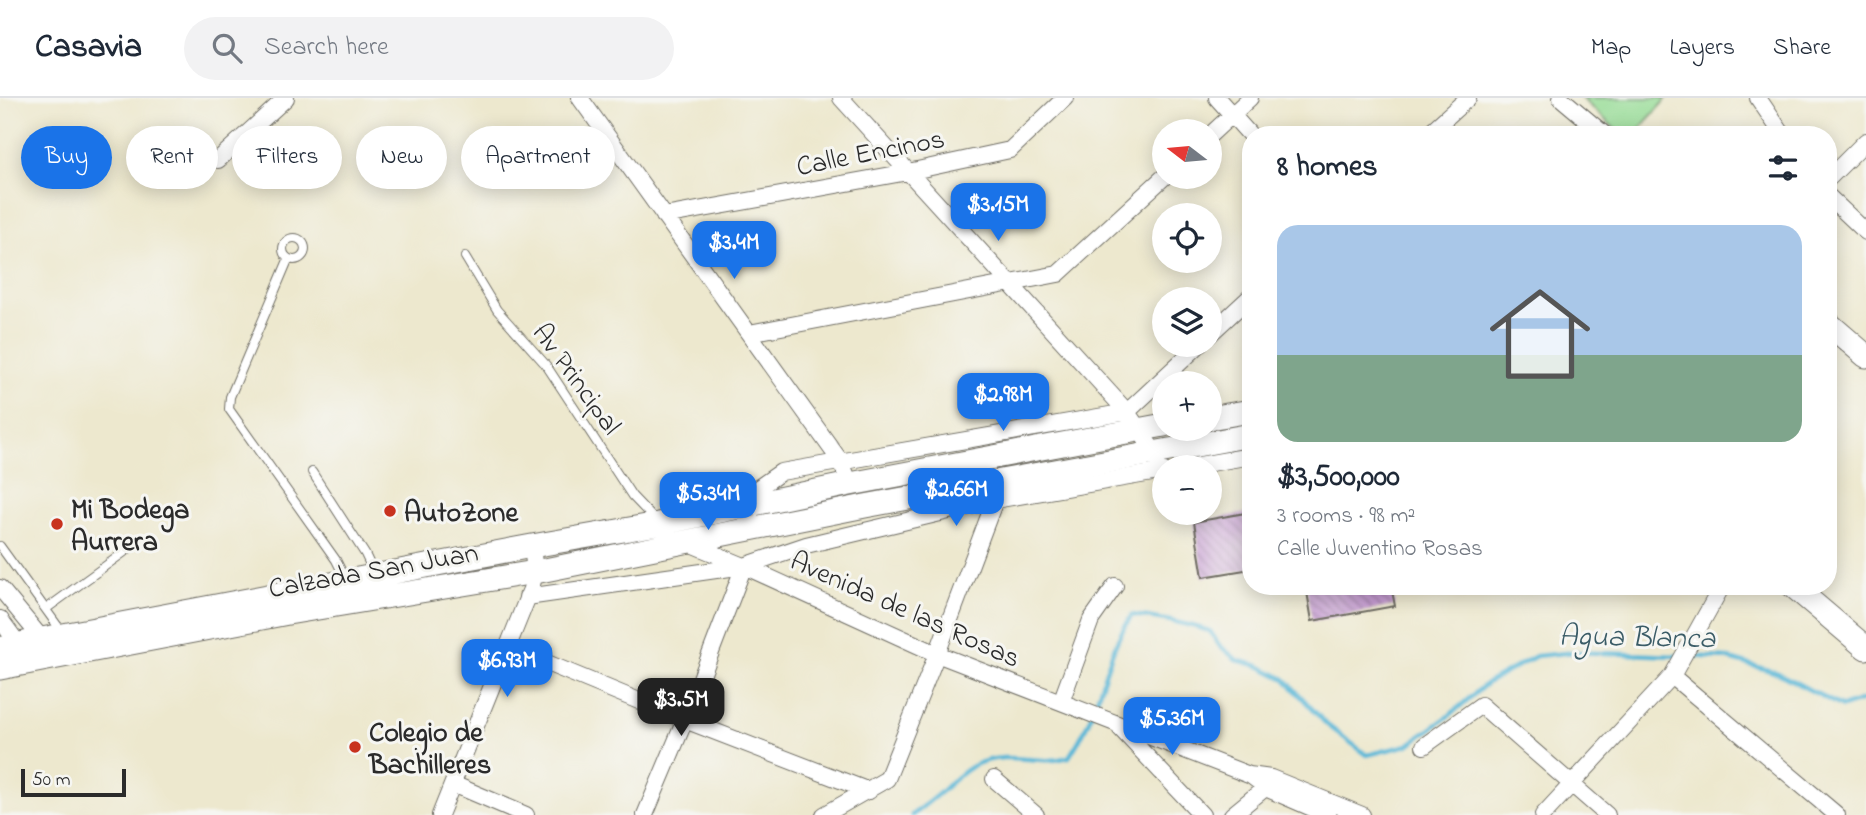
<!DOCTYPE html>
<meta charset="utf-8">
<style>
body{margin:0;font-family:"Indie Flower",sans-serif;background:#f2f2f3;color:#1f2937;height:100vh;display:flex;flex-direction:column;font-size:26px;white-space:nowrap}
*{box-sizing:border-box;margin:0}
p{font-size:23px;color:#747a83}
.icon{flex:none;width:38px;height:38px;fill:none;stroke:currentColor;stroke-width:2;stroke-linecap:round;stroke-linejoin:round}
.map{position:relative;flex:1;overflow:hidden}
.side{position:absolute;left:1242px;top:28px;width:595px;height:469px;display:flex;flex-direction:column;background:#fff;border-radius:28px;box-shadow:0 4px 18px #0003}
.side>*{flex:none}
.top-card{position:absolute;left:21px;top:28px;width:665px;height:63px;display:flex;gap:14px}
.needle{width:46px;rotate:286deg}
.fabs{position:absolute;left:1152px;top:21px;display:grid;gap:14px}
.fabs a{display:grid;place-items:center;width:70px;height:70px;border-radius:50%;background:#fff;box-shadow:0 4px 18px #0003;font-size:35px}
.scale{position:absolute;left:21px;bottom:18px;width:105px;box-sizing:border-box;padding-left:7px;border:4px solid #2b2b2b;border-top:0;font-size:19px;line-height:24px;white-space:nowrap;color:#2b2b2b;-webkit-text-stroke:5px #f6f6f2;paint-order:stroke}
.price{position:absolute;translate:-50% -60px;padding:0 16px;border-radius:14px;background:#1a73e8;color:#fff;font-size:23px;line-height:46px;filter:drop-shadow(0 2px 4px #0008)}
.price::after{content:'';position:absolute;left:50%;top:42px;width:21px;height:16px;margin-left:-10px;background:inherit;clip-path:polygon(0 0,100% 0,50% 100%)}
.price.on{background:#222;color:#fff}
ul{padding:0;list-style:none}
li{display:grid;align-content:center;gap:14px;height:371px;padding:0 35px}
li span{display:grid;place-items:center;height:217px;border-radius:21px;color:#555}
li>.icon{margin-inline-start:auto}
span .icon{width:126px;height:126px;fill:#fffc;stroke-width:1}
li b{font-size:30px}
h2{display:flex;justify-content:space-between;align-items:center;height:84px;padding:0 35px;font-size:30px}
.pill{padding:0 24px;border-radius:32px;background:#fff;box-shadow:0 4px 18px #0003;font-size:24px;line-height:63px}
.pill.on{background:#1a73e8;color:#fff}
header{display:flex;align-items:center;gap:42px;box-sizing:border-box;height:98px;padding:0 35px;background:#fff;border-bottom:2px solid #e0e1e3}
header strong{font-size:33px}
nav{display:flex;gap:38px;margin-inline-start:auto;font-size:24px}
.search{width:490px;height:63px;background:#f2f2f3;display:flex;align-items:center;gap:18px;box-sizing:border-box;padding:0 24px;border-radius:38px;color:#747a83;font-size:26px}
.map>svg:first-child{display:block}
.pitch{fill:#96dc95;stroke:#608460;stroke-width:2}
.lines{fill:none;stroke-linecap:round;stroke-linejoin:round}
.stream{stroke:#59b7d7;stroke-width:4.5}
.building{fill:url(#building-back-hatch)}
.service-casing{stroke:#6f6d64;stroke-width:10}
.minor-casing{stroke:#6f6d64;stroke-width:18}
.secondary-casing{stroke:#6f6d64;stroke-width:25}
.service{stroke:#fff;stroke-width:8}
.minor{stroke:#fff;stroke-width:16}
.secondary{stroke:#fff;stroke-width:23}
.poi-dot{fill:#c8321e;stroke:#f6f6f2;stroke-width:2.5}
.labels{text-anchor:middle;stroke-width:6;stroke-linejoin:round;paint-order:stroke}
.street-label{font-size:28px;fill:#2b2b2b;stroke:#f6f6f2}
.poi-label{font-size:28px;font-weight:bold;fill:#2b2b2b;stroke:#f6f6f2;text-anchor:start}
.water-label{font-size:30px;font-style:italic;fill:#3b5c67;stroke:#f6f6f2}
</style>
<header>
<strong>Casavia</strong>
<div class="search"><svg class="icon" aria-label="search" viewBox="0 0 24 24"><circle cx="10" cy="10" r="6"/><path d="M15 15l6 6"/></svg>Search here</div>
<nav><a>Map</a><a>Layers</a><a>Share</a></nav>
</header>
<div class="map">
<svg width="1866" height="717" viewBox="0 0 1866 717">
<defs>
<pattern id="building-back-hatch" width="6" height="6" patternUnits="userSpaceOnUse" patternTransform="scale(1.75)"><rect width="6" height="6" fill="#c599d1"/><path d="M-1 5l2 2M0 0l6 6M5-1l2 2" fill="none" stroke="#a07daa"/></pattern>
</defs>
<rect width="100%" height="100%" fill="#f6f6f2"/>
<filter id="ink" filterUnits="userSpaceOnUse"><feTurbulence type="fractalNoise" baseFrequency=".0143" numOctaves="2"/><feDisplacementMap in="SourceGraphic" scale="14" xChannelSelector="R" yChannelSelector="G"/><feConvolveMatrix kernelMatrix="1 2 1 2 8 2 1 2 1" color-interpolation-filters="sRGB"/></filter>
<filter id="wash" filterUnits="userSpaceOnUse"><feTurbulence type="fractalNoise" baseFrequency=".00686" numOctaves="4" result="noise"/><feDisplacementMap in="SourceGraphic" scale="28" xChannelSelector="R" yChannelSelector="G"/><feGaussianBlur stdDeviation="1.57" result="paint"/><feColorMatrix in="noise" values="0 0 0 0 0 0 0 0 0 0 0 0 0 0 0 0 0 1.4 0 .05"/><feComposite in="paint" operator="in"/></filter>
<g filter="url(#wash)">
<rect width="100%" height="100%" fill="#ede8ce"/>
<!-- pitch -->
<path class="pitch" d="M1581 0H1667L1634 37H1622Z"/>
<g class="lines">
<!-- stream -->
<path class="stream" d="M1687 558 1726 560 1778 575 1842 609 1866 601
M912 717C923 708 936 699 946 689 965 671 976 662 1003 660 1028 659 1044 666 1069 659 1077 646 1085 634 1090 620 1104 585 1110 548 1132 517 1159 520 1184 525 1210 533L1219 547 1237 562 1259 568 1285 581 1326 626 1367 657 1408 647 1450 617 1487 585 1536 558 1575 554 1678 558"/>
</g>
<g id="blocks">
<!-- building -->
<path class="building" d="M1251 414V471L1203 479 1194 424Z
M1306 488H1391L1395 508 1312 523Z"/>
</g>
</g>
<g filter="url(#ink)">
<use href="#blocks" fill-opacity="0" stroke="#6f6d64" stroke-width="2"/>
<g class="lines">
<defs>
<path id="service" d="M283 151a11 11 0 1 1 22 0a11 11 0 1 1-22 0Z
M465 159 497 212 546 267 632 398 656 423
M288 162 230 299 229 311 336 462 345 480
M312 374 365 456 374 475
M0 448 62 534
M46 511 130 450"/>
<path id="minor" d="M580 0 841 364 850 386
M841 0 1127 314 1155 355 1157 361
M1217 0 1251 38
M1561 0 1605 37
M1758 0 1783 37
M1427 37 1468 0
M1209 38 1250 0
M218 62 286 0
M1829 80 1866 43
M1829 99 1866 134
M664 118 908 74 1010 52 1065 0
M749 235 1058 176 1164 79
M1209 237 1251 198
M1127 314 1199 247
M1188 369 1251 358
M738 409 758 390 781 374 1127 314
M684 443 744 468 937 556 1249 677 1271 680 1362 717
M0 490 42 541
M527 499 744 468 806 447 995 402 1164 373
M0 521 19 547 21 554
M508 549 685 622 869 693
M1672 578 1837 717
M1061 604 1091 522 1115 488
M1120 630 1202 717
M1424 648 1481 607 1607 717
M1250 677 1270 692 1328 717
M994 681 1036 717
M453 686 526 717
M440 717 531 491 535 474 532 448
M645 717 685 622 744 468
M824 717 887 681 937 556 995 402 994 395
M1232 717 1265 690 1270 682
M1543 717 1672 578 1722 488"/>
<path id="secondary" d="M1829 226 1866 258
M1209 320 1251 313
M1793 488 1866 550
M0 551 42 541 532 448 658 426 850 386 1164 327
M0 570 288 515 535 474 865 408 1251 337"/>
</defs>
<!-- service casing -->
<use href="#service" class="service-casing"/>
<!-- minor casing -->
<use href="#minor" class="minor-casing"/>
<!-- secondary casing -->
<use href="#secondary" class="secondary-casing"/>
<!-- service -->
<use href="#service" class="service"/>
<!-- minor -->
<use href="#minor" class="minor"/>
<!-- secondary -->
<use href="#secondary" class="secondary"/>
</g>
</g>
<!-- markers -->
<g class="poi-dot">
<circle cx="390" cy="413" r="7"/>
<circle cx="57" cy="426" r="7"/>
<circle cx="355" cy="649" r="7"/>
</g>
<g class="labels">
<!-- street labels -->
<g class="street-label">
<text transform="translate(870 53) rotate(-11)" y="10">Calle Encinos</text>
<text transform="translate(578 280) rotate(54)" y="10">Av Principal</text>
<text transform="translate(373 471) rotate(-10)" y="10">Calzada San Juan</text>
<text transform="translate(906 510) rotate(24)" y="10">Avenida de las Rosas</text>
</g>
<!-- poi labels -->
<g class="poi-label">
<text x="71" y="420">Mi Bodega<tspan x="71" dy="32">Aurrera</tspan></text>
<text x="404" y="423">AutoZone</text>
<text x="369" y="643">Colegio de<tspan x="369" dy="32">Bachilleres</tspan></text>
</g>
<!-- water labels -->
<g class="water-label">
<text transform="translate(1637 538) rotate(1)" y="10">Agua Blanca</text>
</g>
</g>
</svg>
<div class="fabs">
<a><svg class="needle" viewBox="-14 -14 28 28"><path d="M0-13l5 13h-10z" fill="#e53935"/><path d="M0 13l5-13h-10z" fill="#747a83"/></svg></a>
<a><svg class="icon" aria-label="locate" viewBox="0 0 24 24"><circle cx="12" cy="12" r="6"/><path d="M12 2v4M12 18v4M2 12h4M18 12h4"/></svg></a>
<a><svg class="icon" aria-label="layers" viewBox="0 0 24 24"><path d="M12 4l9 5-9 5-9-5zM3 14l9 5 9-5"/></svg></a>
<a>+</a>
<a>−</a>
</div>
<div class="scale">50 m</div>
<b class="price" style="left:998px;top:145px">$3.15M</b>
<b class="price" style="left:734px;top:183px">$3.4M</b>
<b class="price" style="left:1003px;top:335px">$2.98M</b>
<b class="price" style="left:956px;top:430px">$2.66M</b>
<b class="price" style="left:708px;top:434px">$5.34M</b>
<b class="price" style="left:507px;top:601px">$6.93M</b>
<b class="price on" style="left:681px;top:640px">$3.5M</b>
<b class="price" style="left:1172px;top:659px">$5.36M</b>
<div class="top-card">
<a class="pill on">Buy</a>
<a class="pill">Rent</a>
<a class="pill">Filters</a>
<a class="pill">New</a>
<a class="pill">Apartment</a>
</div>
<section class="side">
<h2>8 homes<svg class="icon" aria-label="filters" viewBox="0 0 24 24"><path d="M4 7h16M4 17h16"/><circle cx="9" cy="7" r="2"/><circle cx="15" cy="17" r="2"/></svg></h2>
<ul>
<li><span style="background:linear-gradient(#a9c7e8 60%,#7fa58c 0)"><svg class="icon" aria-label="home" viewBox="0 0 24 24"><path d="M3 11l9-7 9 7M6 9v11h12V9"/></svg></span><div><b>$3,500,000</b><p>3 rooms · 98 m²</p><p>Calle Juventino Rosas</p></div></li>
</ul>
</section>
</div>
